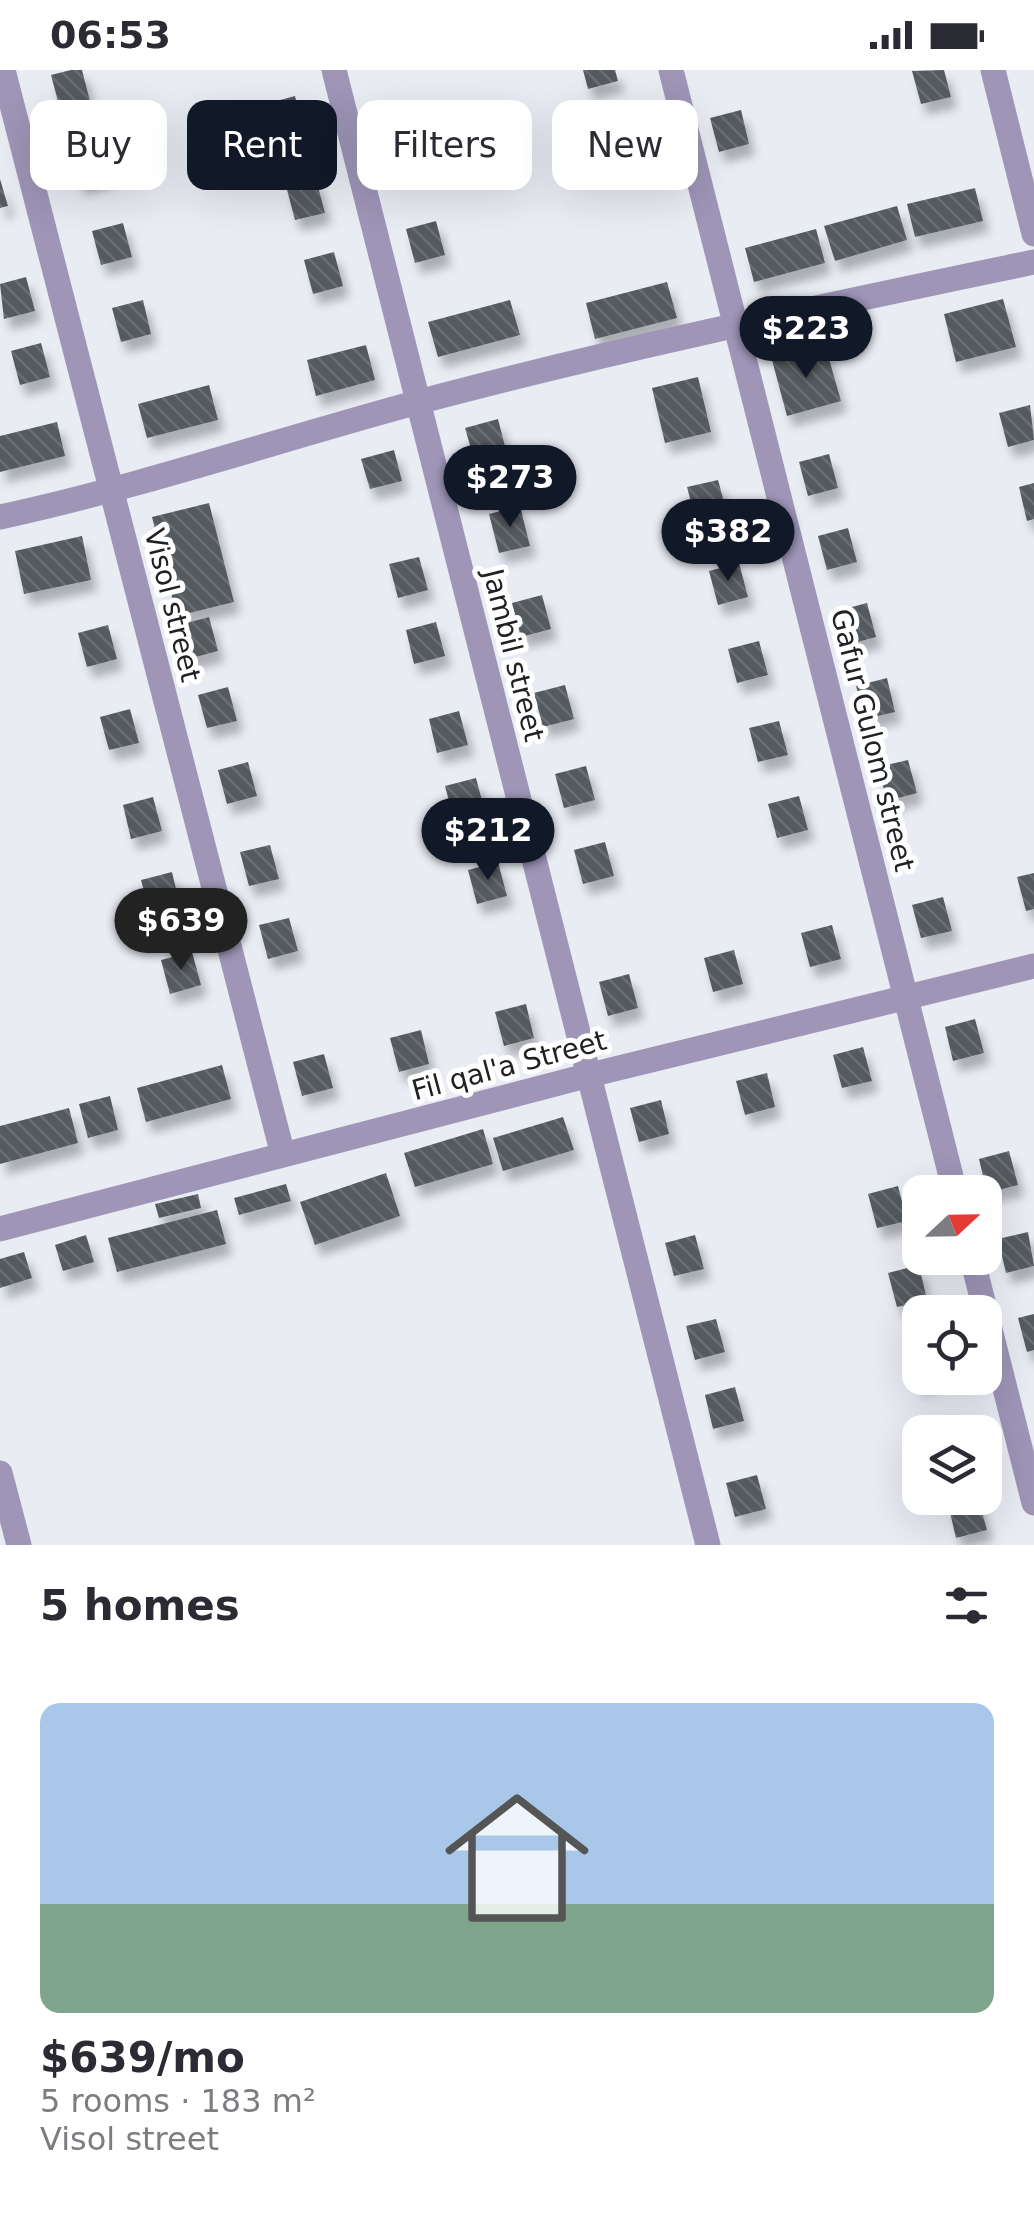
<!DOCTYPE html>
<meta charset="utf-8">
<style>
body{margin:0;font-family:"DejaVu Sans",sans-serif;background:#f7f7f7;color:#2b2b33;height:100vh;display:flex;flex-direction:column;font-size:38px;white-space:nowrap}
*{box-sizing:border-box;margin:0}
p{font-size:32px;color:#7c7c81}
.icon{flex:none;width:55px;height:55px;fill:none;stroke:currentColor;stroke-width:2;stroke-linecap:round;stroke-linejoin:round}
.map{position:relative;height:1475px;overflow:hidden}
.sheet{display:flex;flex-direction:column;background:#fff;flex:1}
.sheet>*{flex:none}
.top-card{position:absolute;left:30px;top:30px;width:975px;height:90px;display:flex;gap:20px}
.needle{width:65px;rotate:68deg}
.fabs{position:absolute;left:902px;top:1105px;display:grid;gap:20px}
.fabs a{display:grid;place-items:center;width:100px;height:100px;border-radius:20px;background:#fff;box-shadow:0 10px 40px #0002;font-size:50px}
.price{position:absolute;translate:-50% -85px;padding:0 22px;border-radius:35px;background:#111827;color:#fff;font-size:32px;line-height:65px;filter:drop-shadow(0 2px 5px #0008)}
.price::after{content:'';position:absolute;left:50%;top:60px;width:30px;height:22px;margin-left:-15px;background:inherit;clip-path:polygon(0 0,100% 0,50% 100%)}
.price.current{background:#222;color:#fff}
ul{padding:0;list-style:none}
li{display:grid;align-content:center;gap:20px;height:530px;padding:0 40px}
li span{display:grid;place-items:center;height:310px;border-radius:20px;color:#555}
li>.icon{margin-inline-start:auto}
span .icon{width:180px;height:180px;fill:#fffc;stroke-width:1}
li b{font-size:42px}
h2{display:flex;justify-content:space-between;align-items:center;height:120px;padding:0 40px;font-size:42px}
.tag{padding:0 35px;border-radius:20px;background:#fff;box-shadow:0 10px 40px #0002;font-size:35px;line-height:90px}
.tag.current{background:#111827;color:#fff}
.status{display:flex;justify-content:space-between;align-items:center;height:70px;padding:0 50px;background:#fff;direction:ltr}
.status svg{height:28px;fill:currentColor}
.map>svg:first-child{display:block}
.building{fill:url(#building-back-hatch);filter:url(#shadow)}
.lines{fill:none;stroke-linecap:round;stroke-linejoin:round}
.minor{stroke:#9e95b7;stroke-width:25}
.labels{text-anchor:middle;stroke-width:10;stroke-linejoin:round;paint-order:stroke}
.street-label{font-size:28px;fill:#202124;stroke:#fff}
</style>
<div class="status"><b>06:53</b><svg viewBox="0 0 49 12"><path d="M0 12V9h3v3zM5 12V6h3v6zM10 12V3h3v9zM15 12V0h3v12zM26 1h20v11H26zM47 4h2v5h-2z"/></svg></div>
<div class="map">
<svg width="1034" height="1475" viewBox="0 0 1034 1475">
<defs>
<pattern id="building-back-hatch" width="6" height="6" patternUnits="userSpaceOnUse" patternTransform="scale(2.5)"><rect width="6" height="6" fill="#545a5e"/><path d="M-1 5l2 2M0 0l6 6M5-1l2 2" fill="none" stroke="#696e71"/></pattern>
<filter id="shadow"><feDropShadow dx="6" dy="11" stdDeviation="5" flood-color="#0004"/></filter>
</defs>
<rect width="100%" height="100%" fill="#e9ecf3"/>
<!-- building -->
<path class="building" d="M71 0H82L90 31 60 39 51 5Z
M583 0H615L618 11 588 19Z
M944 0 951 27 921 34 912 1Z
M295 26 304 60 274 68 265 34Z
M741 40 749 74 719 82 710 48Z
M626 41 635 75 605 83 596 49Z
M409 42 418 76 388 84 379 50Z
M101 72 109 106 79 114 70 80Z
M0 109 8 136 0 138Z
M316 109 325 143 295 150 286 116Z
M975 118 983 151 915 167 907 134Z
M897 136 907 170 835 191 824 156Z
M436 151 445 185 415 193 406 159Z
M123 153 132 187 101 195 92 161Z
M816 159 825 193 754 212 745 178Z
M334 182 343 216 313 224 304 190Z
M26 207 35 241 4 249 0 214Z
M667 212 677 248 595 269 586 233Z
M1003 229 1016 277 956 292 944 244Z
M143 230 151 264 121 272 112 238Z
M510 230 520 265 438 287 428 252Z
M41 273 50 307 20 315 11 281Z
M366 275 375 310 316 326 307 290Z
M825 275 841 331 787 346 772 290Z
M698 307 711 362 665 373 652 318Z
M209 315 218 350 147 368 138 334Z
M1030 335 1034 370 1008 377 999 343Z
M498 349 506 380 474 389 465 358Z
M57 352 65 386 0 402V366Z
M394 380 402 411 370 419 361 389Z
M829 384 838 418 808 426 799 392Z
M718 410 727 443 696 451 687 417Z
M1034 413V449L1027 451 1019 417Z
M209 433 234 532 177 546 152 447Z
M520 436 530 476 499 483 489 444Z
M848 458 857 492 827 500 818 466Z
M82 466 91 510 24 524 15 481Z
M419 487 428 520 398 528 389 494Z
M739 493 748 527 718 535 709 501Z
M542 525 551 559 521 567 512 533Z
M867 533 876 567 846 575 837 541Z
M209 547 218 581 188 589 179 555Z
M436 552 445 586 414 594 406 560Z
M108 555 117 589 87 597 78 563Z
M759 571 768 605 737 613 728 579Z
M887 608 895 642 865 649 856 616Z
M565 615 574 649 543 657 534 623Z
M228 617 237 651 207 658 198 625Z
M130 639 139 673 109 680 100 647Z
M459 641 468 675 437 683 429 649Z
M779 651 788 685 758 692 749 658Z
M908 690 917 723 887 731 878 697Z
M248 692 257 726 227 734 218 700Z
M586 696 595 730 564 738 555 704Z
M476 708 485 742 454 750 445 716Z
M799 726 808 760 777 768 768 734Z
M153 727 162 761 131 769 123 735Z
M605 772 614 806 583 814 574 780Z
M270 775 279 809 249 816 240 782Z
M498 792 507 826 477 834 468 800Z
M172 802 180 836 150 844 141 810Z
M1034 803V839L1026 841 1017 807Z
M943 827 952 861 921 868 912 835Z
M289 848 298 881 268 889 259 855Z
M832 855 841 889 810 897 801 863Z
M734 880 743 914 713 922 704 888Z
M192 882 201 915 170 924 161 890Z
M629 904 638 938 608 946 599 912Z
M526 934 534 968 504 976 495 942Z
M975 949 984 983 953 991 945 957Z
M421 960 429 994 399 1002 390 968Z
M863 977 872 1011 842 1018 833 985Z
M324 984 333 1018 302 1026 293 992Z
M222 995 231 1029 146 1052 137 1018Z
M767 1003 775 1037 745 1045 736 1011Z
M110 1026 118 1060 88 1068 79 1034Z
M661 1030 669 1064 639 1072 630 1038Z
M69 1038 78 1073 0 1094V1056Z
M563 1047 574 1080 503 1101 493 1068Z
M483 1059 493 1094 415 1117 404 1083Z
M1009 1081 1018 1115 987 1123 979 1089Z
M386 1103 400 1146 315 1175 300 1132Z
M286 1114 291 1131 239 1145 234 1128Z
M898 1116 907 1151 877 1158 868 1124Z
M198 1124 201 1138 159 1148 155 1134Z
M217 1140 226 1174 117 1202 108 1168Z
M1028 1162 1034 1196 1006 1203 998 1169Z
M86 1165 94 1192 63 1201 55 1175Z
M695 1165 704 1199 674 1206 665 1173Z
M24 1182 32 1208 0 1218V1189Z
M919 1195 927 1230 897 1237 888 1203Z
M1034 1244V1280L1027 1282 1018 1248Z
M716 1249 725 1282 695 1290 686 1256Z
M920 1278V1308L940 1309 917 1315 908 1281Z
M735 1317 744 1351 713 1359 705 1325Z
M958 1352 961 1362H925V1361Z
M757 1405 766 1439 735 1447 726 1413Z
M978 1428 987 1460 956 1468 948 1434Z"/>
<g class="lines">
<!-- minor -->
<path class="minor" d="M3 0 283 1085
M334 0 708 1475
M671 0 955 1122
M993 0 1034 164
M0 447C143 416 281 369 422 331 625 277 829 235 1034 192
M0 1159 586 1006 1034 896
M972 1188 1034 1433
M0 1403 19 1475"/>
</g>
<g class="labels">
<!-- street labels -->
<g class="street-label">
<text transform="translate(173 535) rotate(76)" y="10">Visol street</text>
<text transform="translate(514 585) rotate(76)" y="10">Jambil street</text>
<text transform="translate(873 670) rotate(76)" y="10">Gafur Gulom street</text>
<text transform="translate(509 995) rotate(-15)" y="10">Fil qal'a Street</text>
</g>
</g>
</svg>
<div class="fabs">
<a><svg class="needle" viewBox="-14 -14 28 28"><path d="M0-13l5 13h-10z" fill="#e53935"/><path d="M0 13l5-13h-10z" fill="#7c7c81"/></svg></a>
<a><svg class="icon" aria-label="locate" viewBox="0 0 24 24"><circle cx="12" cy="12" r="6"/><path d="M12 2v4M12 18v4M2 12h4M18 12h4"/></svg></a>
<a><svg class="icon" aria-label="layers" viewBox="0 0 24 24"><path d="M12 4l9 5-9 5-9-5zM3 14l9 5 9-5"/></svg></a>
</div>
<b class="price" style="left:806px;top:311px">$223</b>
<b class="price" style="left:510px;top:460px">$273</b>
<b class="price" style="left:728px;top:514px">$382</b>
<b class="price" style="left:488px;top:813px">$212</b>
<b class="price current" style="left:181px;top:903px">$639</b>
<div class="top-card">
<a class="tag">Buy</a>
<a class="tag current">Rent</a>
<a class="tag">Filters</a>
<a class="tag">New</a>
</div>
</div>
<section class="sheet">
<h2>5 homes<svg class="icon" aria-label="filters" viewBox="0 0 24 24"><path d="M4 7h16M4 17h16"/><circle cx="9" cy="7" r="2"/><circle cx="15" cy="17" r="2"/></svg></h2>
<ul>
<li><span style="background:linear-gradient(#a9c7e8 65%,#7fa58c 0)"><svg class="icon" aria-label="home" viewBox="0 0 24 24"><path d="M3 11l9-7 9 7M6 9v11h12V9"/></svg></span><div><b>$639/mo</b><p>5 rooms · 183 m²</p><p>Visol street</p></div></li>
</ul>
</section>
